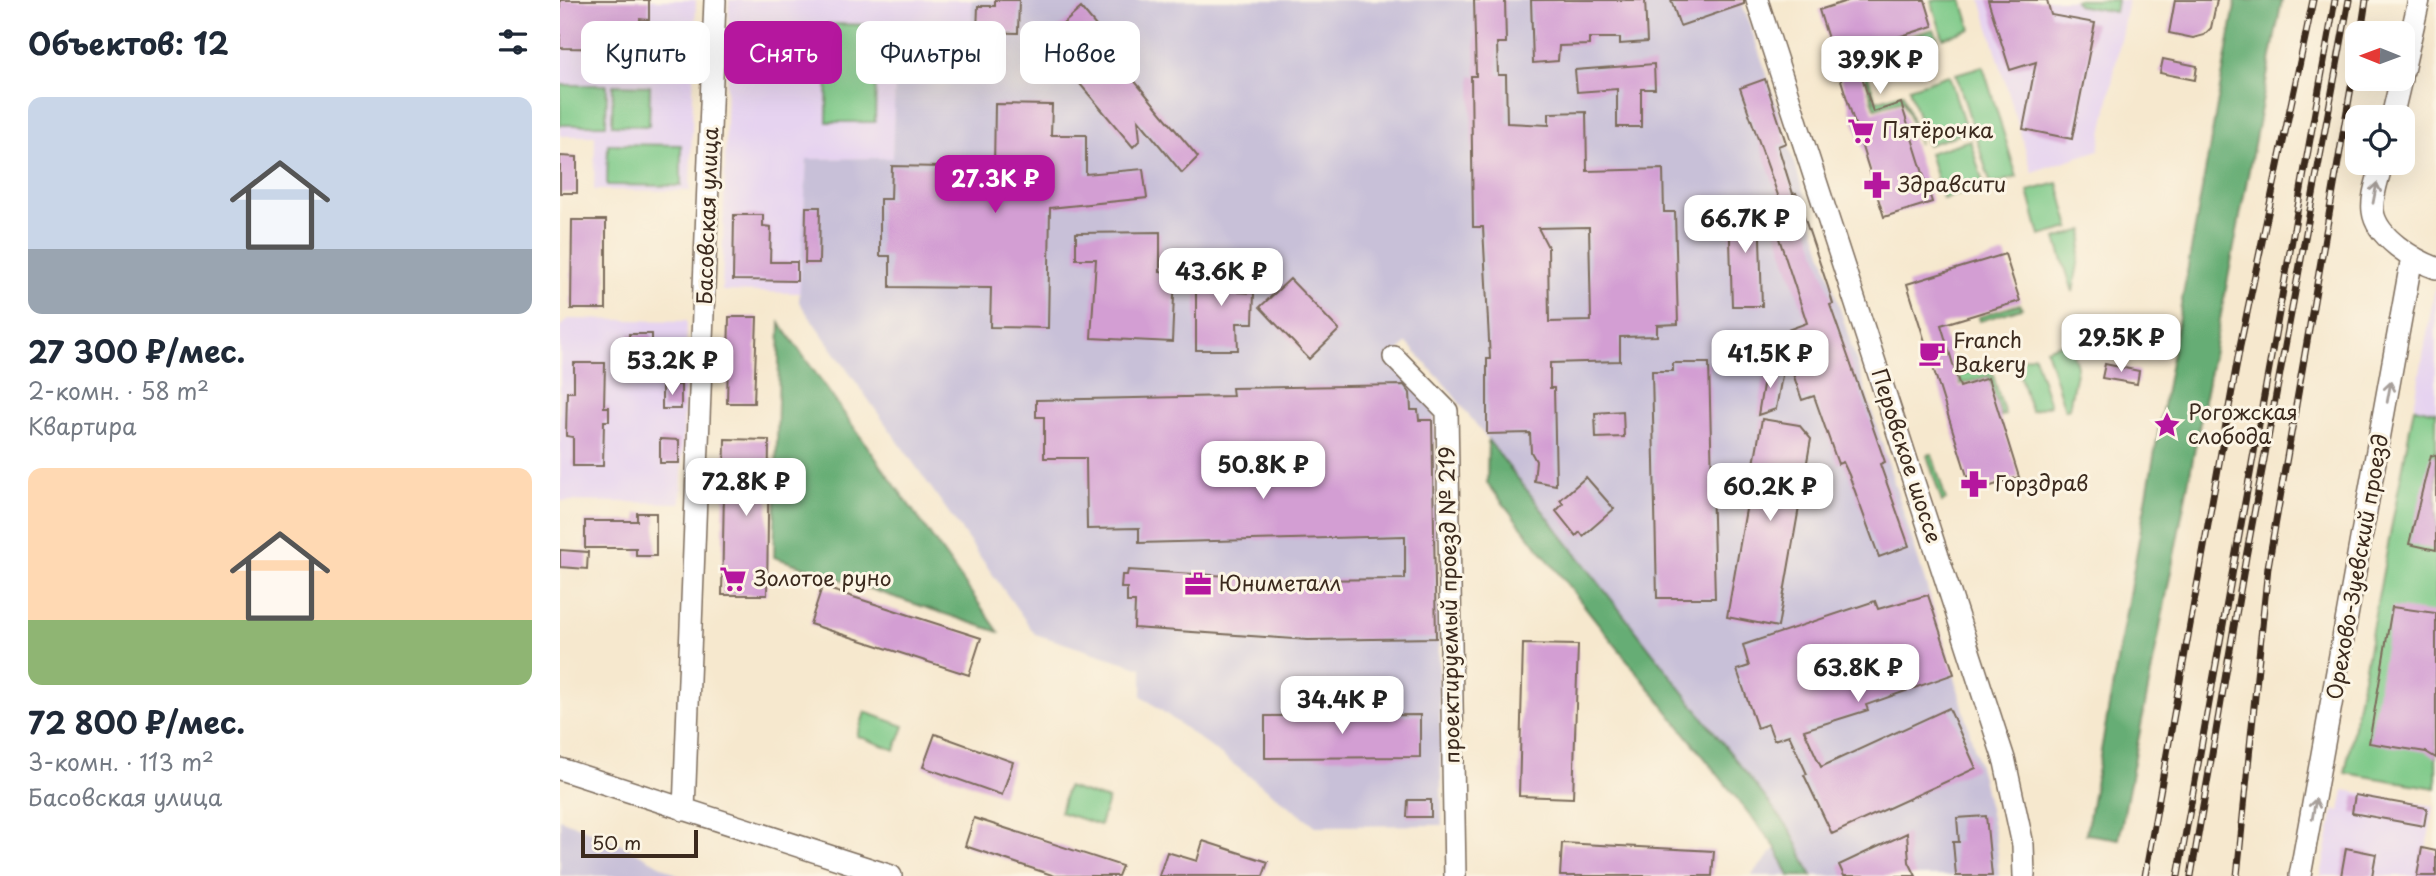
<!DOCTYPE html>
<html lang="ru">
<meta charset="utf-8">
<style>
body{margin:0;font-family:"Playpen Sans",sans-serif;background:#f2f2f3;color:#1f2937;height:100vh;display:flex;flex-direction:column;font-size:26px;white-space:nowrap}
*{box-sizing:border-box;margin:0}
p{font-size:23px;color:#747a83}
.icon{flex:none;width:38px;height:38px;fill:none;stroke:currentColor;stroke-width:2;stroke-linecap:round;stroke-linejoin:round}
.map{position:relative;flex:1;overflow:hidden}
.side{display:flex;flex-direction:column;background:#fff;width:560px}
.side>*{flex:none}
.top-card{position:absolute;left:21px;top:21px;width:665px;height:63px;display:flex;gap:14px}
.needle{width:46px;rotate:271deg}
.controls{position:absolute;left:1785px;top:21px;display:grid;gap:14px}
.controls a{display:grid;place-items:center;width:70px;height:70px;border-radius:14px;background:#fff;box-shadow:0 7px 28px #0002;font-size:35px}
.scale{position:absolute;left:21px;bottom:18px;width:117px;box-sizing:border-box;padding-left:7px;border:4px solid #3b2a1e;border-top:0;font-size:19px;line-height:24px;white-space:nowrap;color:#3b2a1e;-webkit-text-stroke:5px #fcf5e5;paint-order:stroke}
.price{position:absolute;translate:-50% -60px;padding:0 16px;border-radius:14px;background:#fff;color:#222;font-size:23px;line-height:46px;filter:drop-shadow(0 2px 4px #0008)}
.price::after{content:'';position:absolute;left:50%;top:42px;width:21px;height:16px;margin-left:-10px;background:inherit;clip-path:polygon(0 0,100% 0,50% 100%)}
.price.current{background:#b5179e;color:#fff}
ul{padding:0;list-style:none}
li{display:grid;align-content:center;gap:14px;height:371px;padding:0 28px}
li span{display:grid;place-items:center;height:217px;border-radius:14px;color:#555}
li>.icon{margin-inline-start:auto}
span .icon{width:126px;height:126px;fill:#fffc;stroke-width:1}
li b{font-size:30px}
h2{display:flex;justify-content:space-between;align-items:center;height:84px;padding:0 28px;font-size:30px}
.pill{padding:0 24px;border-radius:14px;background:#fff;box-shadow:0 7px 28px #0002;font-size:24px;line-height:63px}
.pill.current{background:#b5179e;color:#fff}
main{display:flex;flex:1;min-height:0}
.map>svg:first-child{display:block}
.built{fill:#e6d3f0}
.industrial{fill:#c8c0d8}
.green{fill:#7dc988;stroke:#5c7a53;stroke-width:2}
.forest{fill:#66ad74;stroke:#506c49;stroke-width:2}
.building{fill:#d39ed3;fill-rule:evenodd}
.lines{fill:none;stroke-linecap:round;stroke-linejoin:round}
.minor-casing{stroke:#7c6c5c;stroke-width:24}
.minor{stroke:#fff;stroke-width:21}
.rail-casing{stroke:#3b2a1e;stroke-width:7}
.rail{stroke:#fcf5e5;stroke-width:4.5;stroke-dasharray:13;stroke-linecap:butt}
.oneway{stroke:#a79f9a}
.labels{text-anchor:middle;stroke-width:6;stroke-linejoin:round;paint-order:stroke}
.poi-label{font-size:21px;fill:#3b2a1e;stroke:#fcf5e5;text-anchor:start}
.street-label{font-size:21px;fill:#3b2a1e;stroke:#fcf5e5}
</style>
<main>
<section class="side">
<h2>Объектов: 12<svg class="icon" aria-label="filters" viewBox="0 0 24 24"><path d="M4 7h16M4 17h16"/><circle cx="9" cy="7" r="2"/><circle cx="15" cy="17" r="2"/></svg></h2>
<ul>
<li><span style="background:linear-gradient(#c9d6e8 70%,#9aa5b1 0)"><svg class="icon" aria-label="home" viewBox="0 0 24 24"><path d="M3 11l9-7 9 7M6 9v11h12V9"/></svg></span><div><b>27 300 ₽/мес.</b><p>2-комн. · 58 m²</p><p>Квартира</p></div></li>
<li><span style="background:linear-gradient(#ffd9b3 70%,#8fb573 0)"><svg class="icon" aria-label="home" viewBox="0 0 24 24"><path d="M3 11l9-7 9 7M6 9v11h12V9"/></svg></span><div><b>72 800 ₽/мес.</b><p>3-комн. · 113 m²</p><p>Басовская улица</p></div></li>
</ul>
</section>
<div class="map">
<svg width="1876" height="876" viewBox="0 0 1876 876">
<rect width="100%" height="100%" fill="#fcf5e5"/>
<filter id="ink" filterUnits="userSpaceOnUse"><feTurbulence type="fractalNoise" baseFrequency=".0143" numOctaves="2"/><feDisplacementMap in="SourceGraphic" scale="14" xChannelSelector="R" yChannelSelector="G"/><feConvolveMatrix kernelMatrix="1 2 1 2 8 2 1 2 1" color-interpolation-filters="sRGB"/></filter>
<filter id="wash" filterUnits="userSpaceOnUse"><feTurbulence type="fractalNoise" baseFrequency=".00686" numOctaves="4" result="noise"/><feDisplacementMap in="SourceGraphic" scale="28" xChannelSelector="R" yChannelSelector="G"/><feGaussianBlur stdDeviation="1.57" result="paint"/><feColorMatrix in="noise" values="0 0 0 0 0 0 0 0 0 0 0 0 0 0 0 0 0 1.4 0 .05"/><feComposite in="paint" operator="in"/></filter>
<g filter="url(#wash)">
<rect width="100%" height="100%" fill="#f6e8ce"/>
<!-- built -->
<path class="built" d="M0 0H136L130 191 34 190 35 136H0Z
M169 0H412V27L337 26 332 158 247 159 240 293 162 291Z
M1421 0H1568L1539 150 1472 172Z
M1875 287 1876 288V412L1854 407Z
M8 319 127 321 121 503 0 501V327Z
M1784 790 1874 806 1866 849 1876 851V876H1761L1774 810 1780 811Z"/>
<!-- industrial -->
<path class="industrial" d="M412 0H1181L1205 69 1394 674 1422 777 1436 841 1439 876H1252L1231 831 887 387 847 343 834 357 874 409 882 825 756 826 582 696V668L475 634 239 302 247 159 332 158 337 26 412 27Z
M0 819 59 843 120 876H0Z
M1216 848 1229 876H1191Z"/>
<!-- green -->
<path class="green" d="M1371 0H1402L1411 29 1383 38Z
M1515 0H1557L1555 12 1517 5Z
M268 24 317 25 315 122H267Z
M1374 29 1378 40 1335 53 1331 42Z
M1319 51 1321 57 1304 63 1316 101 1343 93 1359 144 1343 100 1315 108 1299 57Z
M1423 66 1457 177 1431 185 1396 74Z
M1389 75 1407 132 1367 145 1349 88Z
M0 85H47L46 125H0Z
M53 85 90 86 89 126 52 125Z
M1410 140 1424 186 1383 199 1369 153Z
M48 144 121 145V186L47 185Z
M1498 183 1510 228 1480 236 1468 191Z
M1524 230 1513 292 1496 239Z
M1460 304 1462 308 1420 321 1419 317Z
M1509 341 1517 366 1509 408 1505 410 1486 349Z
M1474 355 1490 405 1471 411 1455 361Z
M1396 357 1402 374 1430 365 1445 415 1441 416 1429 376 1401 384 1393 358Z
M1854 407 1876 412V788L1785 773Z
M1372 454 1386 500 1382 502 1367 455Z
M305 712 344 726 335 750 297 736Z
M507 787 548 800 540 825 500 812Z"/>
<!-- forest -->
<path class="forest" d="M1676 0H1722L1559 839 1526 834Z
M220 323 439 632 214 557Z
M928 440 1231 831 1252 876H1229L1216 848 927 483Z"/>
<g id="blocks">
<!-- building -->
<path class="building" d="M0 0H89V20L80 19 79 49 0 48Z
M435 0H459L458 33 417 32 418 6H435Z
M914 0H945L946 43H937L938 75H946L947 123 989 125V113L1026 112 1027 171 1103 169 1104 212H1115L1118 324 1097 325V336L1060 337V361L990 363V388H994L996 485 974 481 976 461 971 452 970 433 927 434V359H930L923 227H913L911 76H916ZM1029 227 1031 321 989 322 988 247 978 228Z
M971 0H1085L1087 42 1060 44V38H1029V45L999 46 998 61 973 63Z
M1111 0H1184V4L1120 26Z
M1290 0H1365L1373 26 1294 51 1313 112 1341 103 1372 202 1324 217 1259 10Z
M1428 0H1487L1491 15 1535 23 1512 139 1463 129 1476 62 1450 70Z
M1615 0H1657L1651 28 1644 35 1633 38 1609 33Z
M521 8 536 26 532 30 638 157 622 173 578 119 580 140 573 147 494 53 477 67 466 54 472 48 467 42 478 32 485 40Z
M1603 59 1637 66 1635 80 1600 73Z
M1094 64 1095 89H1081V127H1057V89L1017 92 1015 70Z
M1205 79 1226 143 1218 146 1233 194 1236 193 1268 287 1273 304 1270 305 1325 462 1320 464 1349 546 1319 557 1289 475 1283 462 1278 464 1254 396 1242 400 1219 333 1247 323 1207 202 1219 198 1180 88Z
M435 104 492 105 491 135H526V174L583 169 587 198 490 208 488 328 430 327 431 288 330 287V256H320V199H331L332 166 434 168Z
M0 156 17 157V193H0Z
M1189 201V207L1199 204 1202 306H1172L1169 207H1174V202Z
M246 207H260L259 263H245Z
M174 215H203V226L211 227 210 262H237V281L173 280Z
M12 220H46V309H11Z
M600 232V272L615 273 612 342 531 338 536 259H516V233Z
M1445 254 1460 301 1381 325 1400 387 1428 378 1459 477 1412 492 1347 284Z
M650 263H677L678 292 694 293 693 323H677L678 350H636V274H650Z
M730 279 779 330 749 359 700 307Z
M169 317H197L194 403H167Z
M69 334H92V353H69Z
M14 363H45L44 407H49V421H44L43 466H13V437L6 436 7 392H14Z
M1113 363H1149L1155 598H1097L1092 371H1113Z
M1545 364 1579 371 1577 384 1542 378Z
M1206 367 1223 370 1216 409 1198 415Z
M102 385H121V409H102Z
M844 385 850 393 851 410H858L859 420H872L876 638 748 640 574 628 575 602H567V588H561L562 575H567L568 570 738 580 845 579V536L579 543V528L527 529 526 458H484V417H476V400L673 396 672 388Z
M1063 411 1064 437 1036 438 1035 413Z
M1202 419 1239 425 1251 439 1218 627 1167 617Z
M100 439 119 440V463H100Z
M165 439 209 440 207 595H162Z
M1871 455 1876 456V550L1849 544Z
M1026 477 1054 509 1023 536 1020 532 1016 536 996 511 1003 504 1000 500Z
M77 513H96V556H76V548H25V521H77Z
M0 550 28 552 27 569 0 567Z
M262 587 421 638 409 675 250 624Z
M1368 595 1394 674 1306 705 1308 710 1244 730 1261 767 1389 708 1416 768 1272 834 1244 775 1247 774 1229 735 1214 740 1208 724 1197 728 1177 670 1189 666 1183 645 1315 601 1318 609Z
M1832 607 1876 613V758L1866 752 1809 743Z
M963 644 1018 645 1013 798 959 796Z
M860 715V757L705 758V716Z
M375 734 453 762 442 795 363 767Z
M1795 795 1867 808 1864 826 1792 813Z
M848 800H871V817H847Z
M1426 816 1432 876H1396L1393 842H1399L1397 818Z
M414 818 562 866 558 876H495L405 846Z
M1347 833 1349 862 1356 876H1284L1279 865Z
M643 841 708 862 703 876H599L607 852 637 861Z
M1002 843 1154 851 1152 876H1000Z
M1786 848 1816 854 1812 876H1781Z
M1862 848 1876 851V876H1857Z"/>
</g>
</g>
<g filter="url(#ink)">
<use href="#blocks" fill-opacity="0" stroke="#7c6c5c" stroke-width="2"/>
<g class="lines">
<defs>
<path id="minor" d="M1197 0 1445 762 1463 845 1464 876
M1843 71 1859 0
M1832 117 1841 79
M1822 163C1819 177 1811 196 1813 211 1816 237 1854 260 1876 268
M834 357 887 411 895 876
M0 769 331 876
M124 810 155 0
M1740 876 1852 257"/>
</defs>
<!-- minor casing -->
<use href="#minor" class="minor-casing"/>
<!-- minor -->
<use href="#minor" class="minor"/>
<defs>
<path id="rail" d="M1801 33 1806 0
M1585 876 1680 346 1753 0
M1618 876 1775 0
M1631 876 1686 557 1789 0
M1677 876 1708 567 1797 53"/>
</defs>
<!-- rail casing -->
<use href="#rail" class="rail-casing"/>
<!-- rail -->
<use href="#rail" class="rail"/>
</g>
<!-- one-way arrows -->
<defs><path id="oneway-shaft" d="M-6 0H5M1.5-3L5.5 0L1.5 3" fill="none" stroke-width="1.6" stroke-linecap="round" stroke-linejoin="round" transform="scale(1.75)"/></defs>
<g class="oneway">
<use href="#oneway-shaft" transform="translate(1815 193) rotate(-79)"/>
<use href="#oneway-shaft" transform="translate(1829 392) rotate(-80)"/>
<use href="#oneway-shaft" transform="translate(1754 809) rotate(-80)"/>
</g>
</g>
<!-- icons -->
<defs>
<symbol id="supermarket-bare" viewBox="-9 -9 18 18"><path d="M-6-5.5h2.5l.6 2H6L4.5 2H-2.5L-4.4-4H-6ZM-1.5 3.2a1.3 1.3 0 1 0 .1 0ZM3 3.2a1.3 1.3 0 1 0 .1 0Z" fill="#b5179e" stroke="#fcf5e5" stroke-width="2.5" paint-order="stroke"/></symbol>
<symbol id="pharmacy-bare" viewBox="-9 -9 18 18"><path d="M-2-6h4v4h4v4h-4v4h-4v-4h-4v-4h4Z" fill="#b5179e" stroke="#fcf5e5" stroke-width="2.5" paint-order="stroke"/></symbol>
<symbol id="cafe-bare" viewBox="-9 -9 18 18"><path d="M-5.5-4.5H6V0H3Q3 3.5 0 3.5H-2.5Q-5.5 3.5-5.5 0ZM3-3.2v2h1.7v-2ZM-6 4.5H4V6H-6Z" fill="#b5179e" stroke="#fcf5e5" stroke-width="2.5" paint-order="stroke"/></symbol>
<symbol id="sight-bare" viewBox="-9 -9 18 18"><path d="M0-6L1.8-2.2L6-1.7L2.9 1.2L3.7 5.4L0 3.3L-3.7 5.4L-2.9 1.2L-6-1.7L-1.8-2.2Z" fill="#b5179e" stroke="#fcf5e5" stroke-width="2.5" paint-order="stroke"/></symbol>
<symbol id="office-bare" viewBox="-9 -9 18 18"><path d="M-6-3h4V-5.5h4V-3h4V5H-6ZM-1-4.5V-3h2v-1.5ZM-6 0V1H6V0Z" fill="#b5179e" stroke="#fcf5e5" stroke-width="2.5" paint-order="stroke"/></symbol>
</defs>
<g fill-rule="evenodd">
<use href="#supermarket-bare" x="1282" y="112" width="38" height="38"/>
<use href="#pharmacy-bare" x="1298" y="166" width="38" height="38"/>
<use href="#cafe-bare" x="1353" y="334" width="38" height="38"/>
<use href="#sight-bare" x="1588" y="406" width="38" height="38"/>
<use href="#pharmacy-bare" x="1395" y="465" width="38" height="38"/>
<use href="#supermarket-bare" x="154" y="560" width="38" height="38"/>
<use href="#office-bare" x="619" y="565" width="38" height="38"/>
</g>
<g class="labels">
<!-- poi labels -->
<g class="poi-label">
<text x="1322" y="138">Пятёрочка</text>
<text x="1338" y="192">Здравсити</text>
<text x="1393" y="348">Franch<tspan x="1393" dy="24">Bakery</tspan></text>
<text x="1628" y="420">Рогожская<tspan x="1628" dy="24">слобода</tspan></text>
<text x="1435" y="491">Горздрав</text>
<text x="194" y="586">Золотое руно</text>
<text x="659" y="591">Юниметалл</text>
</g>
<!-- street labels -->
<g class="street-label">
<text transform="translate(148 216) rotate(-88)" y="7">Басовская улица</text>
<text transform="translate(1346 456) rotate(72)" y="7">Перовское шоссе</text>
<text transform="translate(1798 567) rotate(-80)" y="7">Орехово-Зуевский проезд</text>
<text transform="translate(890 605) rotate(-91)" y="7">проектируемый проезд № 219</text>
</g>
</g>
</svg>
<div class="controls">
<a><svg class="needle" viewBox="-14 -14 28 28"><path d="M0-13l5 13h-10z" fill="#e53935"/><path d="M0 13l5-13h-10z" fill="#747a83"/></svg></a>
<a><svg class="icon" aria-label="locate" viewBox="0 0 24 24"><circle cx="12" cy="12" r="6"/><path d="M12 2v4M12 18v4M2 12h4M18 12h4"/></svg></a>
</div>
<div class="scale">50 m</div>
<b class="price" style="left:1320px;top:96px">39.9K ₽</b>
<b class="price current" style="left:435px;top:215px">27.3K ₽</b>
<b class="price" style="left:1185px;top:255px">66.7K ₽</b>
<b class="price" style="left:661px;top:308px">43.6K ₽</b>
<b class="price" style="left:1561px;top:374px">29.5K ₽</b>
<b class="price" style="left:1210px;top:390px">41.5K ₽</b>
<b class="price" style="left:112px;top:397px">53.2K ₽</b>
<b class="price" style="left:703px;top:501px">50.8K ₽</b>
<b class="price" style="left:186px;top:518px">72.8K ₽</b>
<b class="price" style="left:1210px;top:523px">60.2K ₽</b>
<b class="price" style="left:1298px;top:704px">63.8K ₽</b>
<b class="price" style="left:782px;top:736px">34.4K ₽</b>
<div class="top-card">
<a class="pill">Купить</a>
<a class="pill current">Снять</a>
<a class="pill">Фильтры</a>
<a class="pill">Новое</a>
</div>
</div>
</main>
